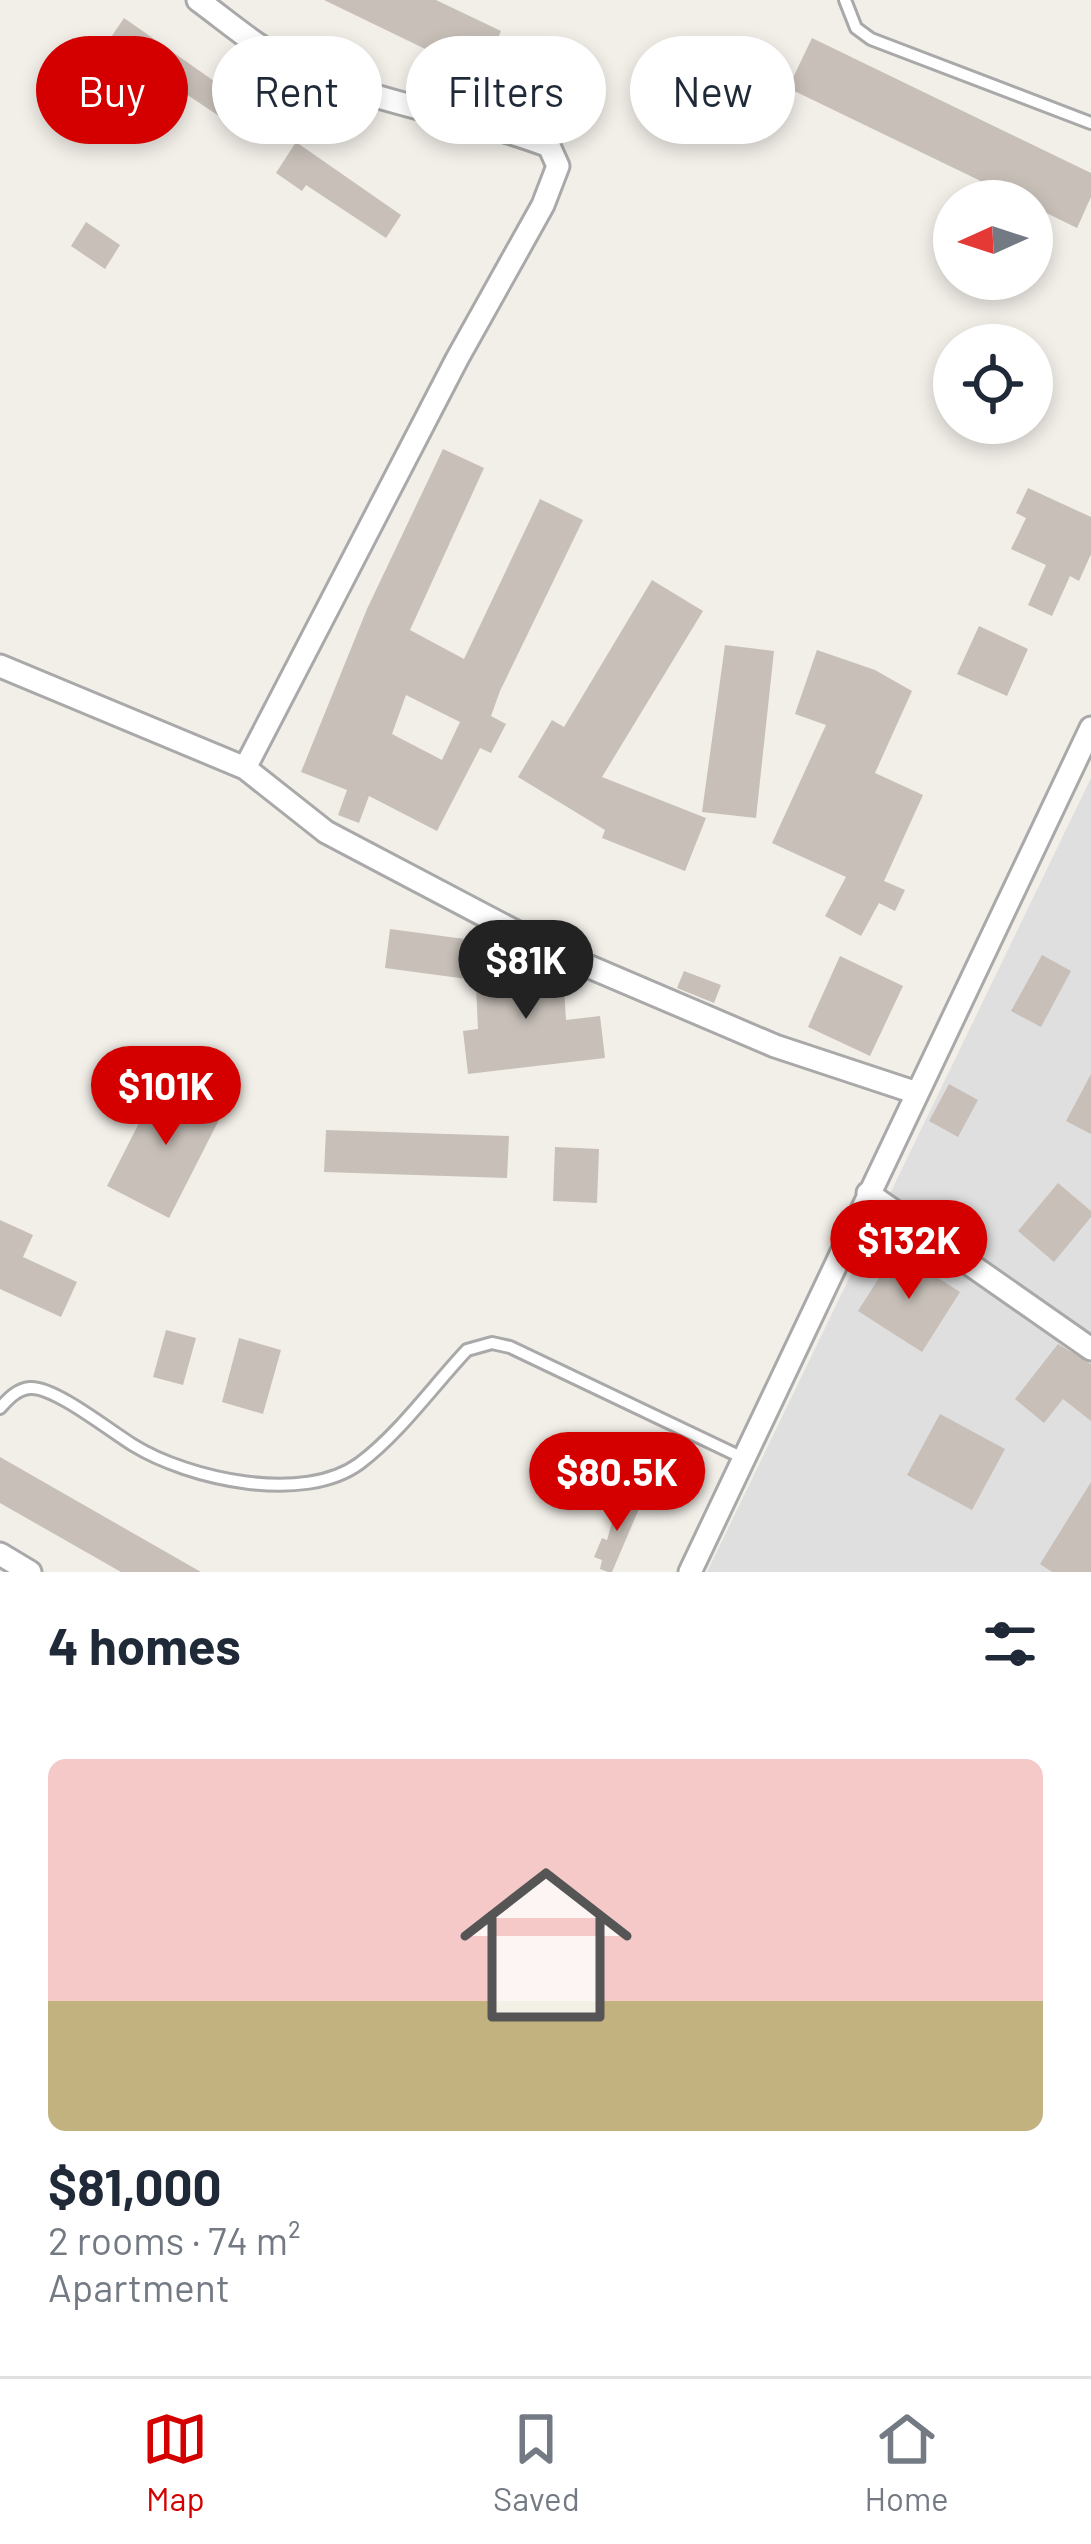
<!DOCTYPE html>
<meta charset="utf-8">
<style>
body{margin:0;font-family:Barlow,sans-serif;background:#f2f2f3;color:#1f2937;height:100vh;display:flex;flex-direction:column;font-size:45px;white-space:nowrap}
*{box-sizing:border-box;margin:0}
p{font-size:39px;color:#747a83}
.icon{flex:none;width:66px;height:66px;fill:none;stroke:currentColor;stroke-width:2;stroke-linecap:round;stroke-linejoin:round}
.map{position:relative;height:1572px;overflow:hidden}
.side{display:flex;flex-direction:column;background:#fff;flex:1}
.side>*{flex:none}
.banner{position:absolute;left:36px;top:36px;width:1020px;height:108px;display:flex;gap:24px}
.needle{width:78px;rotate:267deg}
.tools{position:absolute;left:933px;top:180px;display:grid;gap:24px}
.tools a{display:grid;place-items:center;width:120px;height:120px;border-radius:50%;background:#fff;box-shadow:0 6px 18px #0003;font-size:60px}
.price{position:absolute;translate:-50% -102px;padding:0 27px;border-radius:42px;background:#d40000;color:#fff;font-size:39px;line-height:78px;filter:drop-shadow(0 3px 6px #0008)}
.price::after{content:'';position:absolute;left:50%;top:72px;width:36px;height:27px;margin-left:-18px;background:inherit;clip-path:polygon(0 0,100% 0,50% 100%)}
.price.current{background:#222;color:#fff}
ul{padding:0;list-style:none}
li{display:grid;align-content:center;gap:24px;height:636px;padding:0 48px}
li+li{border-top:3px solid #e0e1e3}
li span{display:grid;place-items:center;height:372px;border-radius:18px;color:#555}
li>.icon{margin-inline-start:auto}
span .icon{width:216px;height:216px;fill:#fffc;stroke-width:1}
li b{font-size:51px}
h2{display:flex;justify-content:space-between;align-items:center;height:144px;padding:0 48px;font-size:51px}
.pill{padding:0 42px;border-radius:54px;background:#fff;box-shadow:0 6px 18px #0003;font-size:42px;line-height:108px}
.pill.current{background:#d40000;color:#fff}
.tabs{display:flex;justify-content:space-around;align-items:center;height:168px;border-top:3px solid #e0e1e3;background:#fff;font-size:33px;color:#747a83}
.tabs a{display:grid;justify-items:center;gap:6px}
.tabs .current{color:#d40000}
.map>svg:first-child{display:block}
.residential{fill:#e0dfdf}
.building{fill:#c7bfb8;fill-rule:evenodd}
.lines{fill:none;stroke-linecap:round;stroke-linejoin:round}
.service-casing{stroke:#a9a9a9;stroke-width:16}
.minor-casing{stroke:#a9a9a9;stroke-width:27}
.service{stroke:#fff;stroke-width:10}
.minor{stroke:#fff;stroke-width:21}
</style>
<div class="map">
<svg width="1091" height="1572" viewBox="0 0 1091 1572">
<rect width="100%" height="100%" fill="#f2efe9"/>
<!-- residential -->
<path class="residential" d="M1091 778V1572H707Z"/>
<!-- building -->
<path class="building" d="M324 0H436L501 31 481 76Z
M124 18 254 109 240 130 186 94 175 110 97 58Z
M812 38 1091 173V197L1077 228 1032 206V201H1022L788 88Z
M296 142 401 215 386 238 306 185 302 191 276 173Z
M86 222 120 245 105 269 71 246Z
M443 449 484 468 410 630 464 659 540 499 583 520 500 691 491 716 506 724 491 753 480 748 437 831 369 796 359 823 338 815 347 790 301 772 367 609ZM406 695 460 722 442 760 392 734Z
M1028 488 1091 517V554L1079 581 1070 576 1052 616 1028 605 1046 565 1011 549 1026 518 1016 513Z
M652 580 703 611 602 777 706 818 685 871 602 838 605 830 518 777 552 720 564 727Z
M979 626 1028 649 1007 696 957 674Z
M725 645 774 651 756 818 702 812Z
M817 650 875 670 912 691 875 773 923 795 884 881 905 890 895 911 879 903 861 936 825 916 846 877 772 843 826 725 795 714Z
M390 929 472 940 467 979 385 968Z
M1042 955 1071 971 1041 1027 1011 1011Z
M840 956 903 986 870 1056 808 1027Z
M531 961V973L563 972 566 1020 600 1016 605 1058 468 1074 463 1031 478 1029 475 963Z
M684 971 721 985 714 1003 677 988Z
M1091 1074V1134L1066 1121Z
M162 1078 224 1110 169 1218 107 1186Z
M949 1084 978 1100 958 1137 929 1121Z
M326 1130 509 1136 507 1178 324 1172Z
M555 1147 599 1149 597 1203 553 1201Z
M1058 1183 1091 1211V1217L1054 1262 1018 1231Z
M0 1220 33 1235 23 1257 77 1282 61 1317 0 1289Z
M896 1251 960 1292 922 1352 858 1311Z
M166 1330 196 1338 183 1385 153 1377Z
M239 1338 281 1350 263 1414 222 1402Z
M1058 1344 1091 1364V1421L1063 1399 1044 1423 1015 1399Z
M940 1414 1005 1449 972 1510 907 1475Z
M0 1457 201 1572H121L0 1503Z
M1091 1482V1572H1052L1040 1564Z
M619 1498 641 1504 612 1572H608L600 1569 602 1560 594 1557 602 1538 607 1540Z"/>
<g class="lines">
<defs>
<path id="service" d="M845 0 856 28 871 39 1091 123
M0 1408C8 1399 17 1389 30 1388 54 1386 110 1431 133 1445 188 1479 304 1505 360 1463 399 1434 433 1386 467 1350L492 1343 510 1347 743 1458"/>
<path id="minor" d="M198 0C220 16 242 35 266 50 350 102 458 111 549 146L558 166 543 205 457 359 245 768
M0 666 245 768 326 832 550 950 775 1046 917 1093
M868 1193 1091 1349
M0 1554 30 1572
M690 1572 1091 728"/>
</defs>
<!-- service casing -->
<use href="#service" class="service-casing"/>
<!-- minor casing -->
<use href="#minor" class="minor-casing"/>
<!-- service -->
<use href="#service" class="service"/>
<!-- minor -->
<use href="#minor" class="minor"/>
</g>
</svg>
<div class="tools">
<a><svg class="needle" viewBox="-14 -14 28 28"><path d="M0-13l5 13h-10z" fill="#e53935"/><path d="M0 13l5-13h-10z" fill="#747a83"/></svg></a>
<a><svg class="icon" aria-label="locate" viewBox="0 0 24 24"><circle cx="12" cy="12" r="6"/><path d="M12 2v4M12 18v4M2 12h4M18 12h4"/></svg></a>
</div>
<b class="price current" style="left:526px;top:1022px">$81K</b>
<b class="price" style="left:166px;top:1148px">$101K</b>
<b class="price" style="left:909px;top:1302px">$132K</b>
<b class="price" style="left:617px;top:1534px">$80.5K</b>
<div class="banner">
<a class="pill current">Buy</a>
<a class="pill">Rent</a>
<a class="pill">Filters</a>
<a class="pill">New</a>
</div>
</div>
<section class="side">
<h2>4 homes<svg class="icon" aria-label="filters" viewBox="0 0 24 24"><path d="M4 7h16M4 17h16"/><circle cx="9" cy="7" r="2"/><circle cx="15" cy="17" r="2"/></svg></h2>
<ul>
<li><span style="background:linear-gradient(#f6c9c9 65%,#c2b280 0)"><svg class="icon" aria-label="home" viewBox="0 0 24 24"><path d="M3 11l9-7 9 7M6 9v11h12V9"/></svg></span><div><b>$81,000</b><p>2 rooms · 74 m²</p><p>Apartment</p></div></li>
</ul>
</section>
<nav class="tabs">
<a class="current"><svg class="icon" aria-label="map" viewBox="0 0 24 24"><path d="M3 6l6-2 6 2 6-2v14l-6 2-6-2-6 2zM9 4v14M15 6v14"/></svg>Map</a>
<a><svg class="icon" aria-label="saved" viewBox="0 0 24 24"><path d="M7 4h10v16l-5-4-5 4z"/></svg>Saved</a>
<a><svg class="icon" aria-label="home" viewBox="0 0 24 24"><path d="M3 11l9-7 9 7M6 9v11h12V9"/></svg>Home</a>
</nav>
